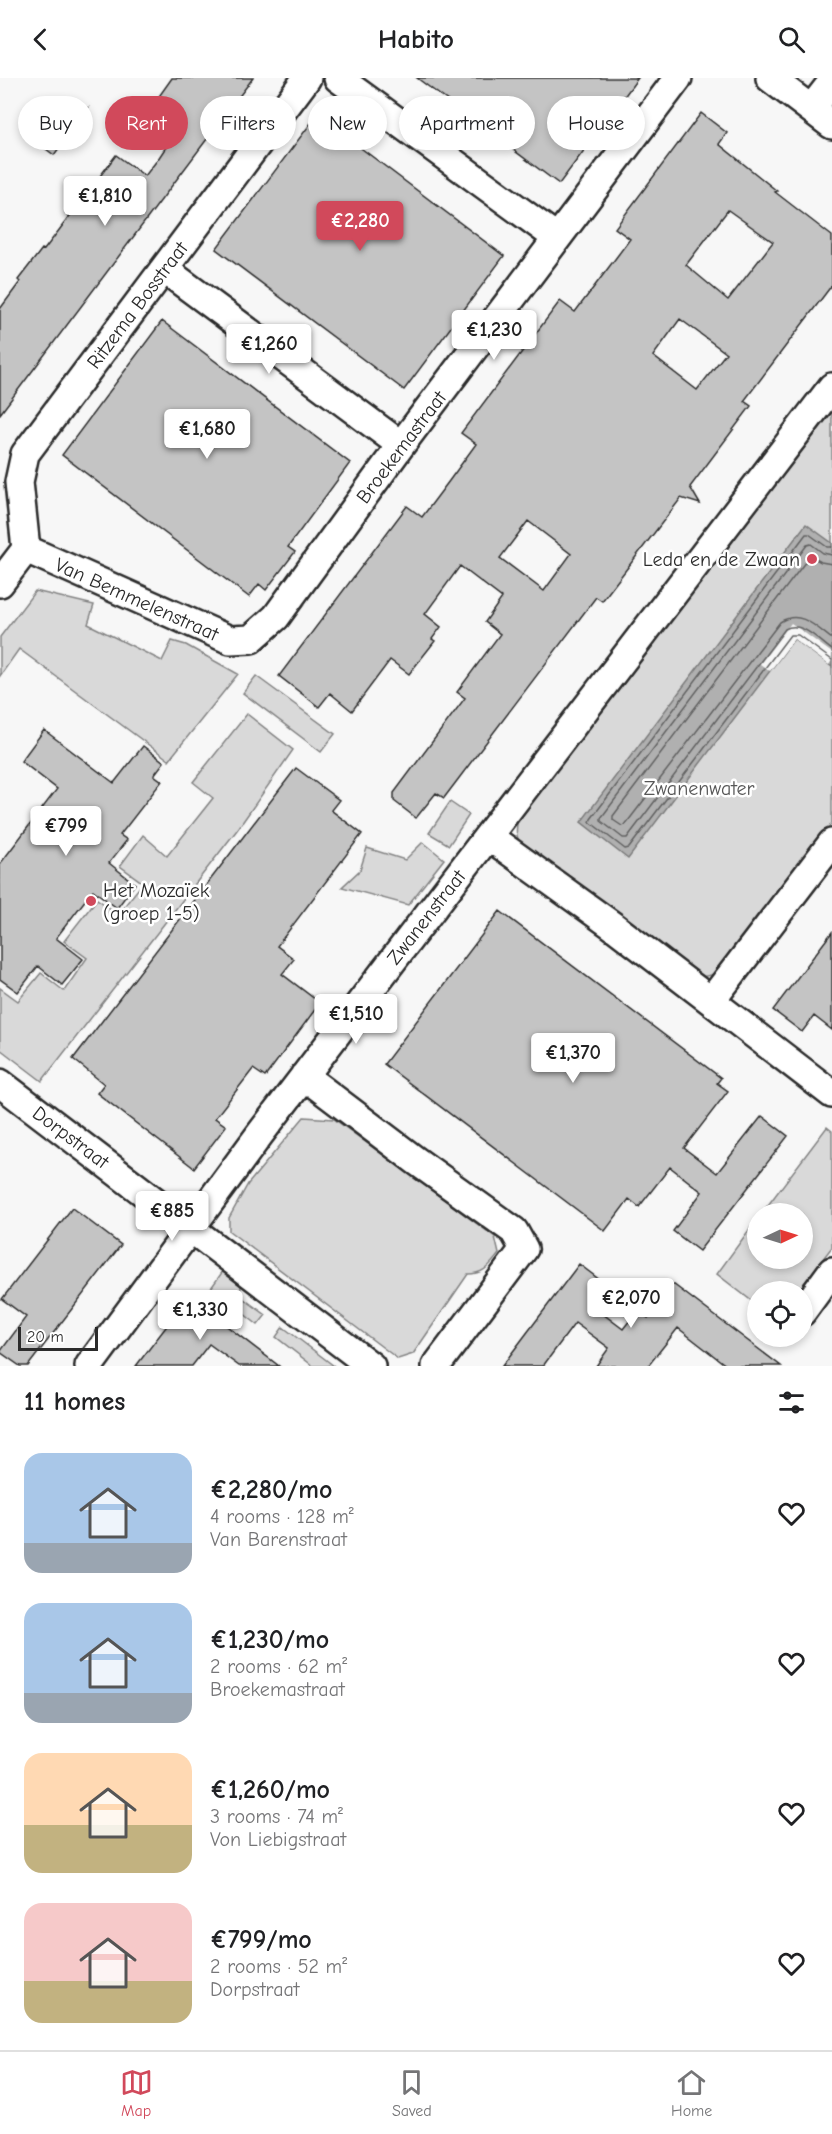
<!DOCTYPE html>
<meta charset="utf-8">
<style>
body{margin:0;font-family:"Comic Neue",sans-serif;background:#f6f6f6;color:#202124;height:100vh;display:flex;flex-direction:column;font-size:22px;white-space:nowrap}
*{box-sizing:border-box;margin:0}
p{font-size:20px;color:#757577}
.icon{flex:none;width:33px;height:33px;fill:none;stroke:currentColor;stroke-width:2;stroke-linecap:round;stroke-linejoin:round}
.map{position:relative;height:1288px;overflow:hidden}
.details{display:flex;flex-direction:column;background:#fff;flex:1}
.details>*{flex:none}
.guide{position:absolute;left:18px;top:18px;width:796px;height:54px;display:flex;gap:12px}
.needle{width:39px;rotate:86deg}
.buttons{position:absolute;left:747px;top:1125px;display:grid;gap:12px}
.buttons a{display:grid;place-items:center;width:66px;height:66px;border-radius:50%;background:#fff;box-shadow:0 3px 9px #0003;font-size:30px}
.scale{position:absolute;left:18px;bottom:15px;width:80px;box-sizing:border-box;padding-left:6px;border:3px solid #2b2b2b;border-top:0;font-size:16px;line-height:21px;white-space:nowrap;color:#2b2b2b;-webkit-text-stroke:4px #fff;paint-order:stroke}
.price{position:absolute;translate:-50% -51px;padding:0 14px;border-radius:6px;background:#fff;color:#222;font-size:20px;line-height:39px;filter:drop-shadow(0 2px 3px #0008)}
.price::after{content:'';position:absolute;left:50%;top:36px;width:18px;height:14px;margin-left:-9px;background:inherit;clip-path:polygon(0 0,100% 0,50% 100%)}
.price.on{background:#d1495b;color:#fff}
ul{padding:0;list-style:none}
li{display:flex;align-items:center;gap:18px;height:150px;padding:0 24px}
li span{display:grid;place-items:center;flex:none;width:168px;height:120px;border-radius:18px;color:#555}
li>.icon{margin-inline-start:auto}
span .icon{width:72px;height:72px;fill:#fffc;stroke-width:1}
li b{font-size:26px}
h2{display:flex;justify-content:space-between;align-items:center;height:72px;padding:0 24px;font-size:26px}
.tag{padding:0 21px;border-radius:27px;background:#fff;box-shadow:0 3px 9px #0003;font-size:21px;line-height:54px}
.tag.on{background:#d1495b;color:#fff}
header{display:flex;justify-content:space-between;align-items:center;height:78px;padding:0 24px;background:#fff;font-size:27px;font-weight:600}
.tab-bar{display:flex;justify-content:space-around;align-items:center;height:84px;border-top:2px solid #e0e0e0;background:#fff;font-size:16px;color:#757577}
.tab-bar a{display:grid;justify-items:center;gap:3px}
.tab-bar .on{color:#d1495b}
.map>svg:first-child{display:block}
.green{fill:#d9d9d9;stroke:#828282;stroke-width:1.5}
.water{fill:#b0b0b0;stroke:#7b7b7b;stroke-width:1.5}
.pier{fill:#f7f7f7}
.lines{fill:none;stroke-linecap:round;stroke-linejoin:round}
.shore{stroke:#606060;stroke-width:1.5}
.building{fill:#c4c4c4;stroke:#2b2b2b;stroke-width:1.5;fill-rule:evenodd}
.street-casing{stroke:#2b2b2b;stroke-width:32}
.street{stroke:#fff;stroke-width:27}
.poi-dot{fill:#d1495b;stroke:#fff;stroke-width:2}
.labels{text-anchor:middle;stroke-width:5;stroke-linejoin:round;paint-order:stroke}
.street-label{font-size:20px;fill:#2b2b2b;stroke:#fff}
.poi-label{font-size:20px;fill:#2b2b2b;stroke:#fff;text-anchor:end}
.park-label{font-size:20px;fill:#565656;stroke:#fff}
</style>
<header><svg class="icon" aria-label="back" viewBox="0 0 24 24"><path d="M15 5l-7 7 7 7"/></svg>Habito<svg class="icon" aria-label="search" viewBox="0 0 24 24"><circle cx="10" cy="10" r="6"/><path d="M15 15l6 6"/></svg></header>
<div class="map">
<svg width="832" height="1288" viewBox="0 0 832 1288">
<rect width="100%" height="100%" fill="#f7f7f7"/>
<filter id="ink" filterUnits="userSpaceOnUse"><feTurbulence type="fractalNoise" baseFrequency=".0167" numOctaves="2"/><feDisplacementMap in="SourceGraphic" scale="12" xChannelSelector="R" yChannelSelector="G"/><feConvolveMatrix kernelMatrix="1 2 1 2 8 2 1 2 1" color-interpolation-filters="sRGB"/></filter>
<g filter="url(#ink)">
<!-- green -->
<path class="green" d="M832 327V745L720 893 711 897 701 899 521 766C515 758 516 750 518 741Z
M35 513 94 527 88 546 162 583 172 563 186 567 238 596 169 682 19 571 0 598V559Z
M256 598 335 656 321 674 243 615Z
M247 636 293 672 237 752 42 1003 0 971V910L18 923 41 895 64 913 87 880 64 863 97 821 118 836 143 805 120 788 143 757 167 778 213 720 193 704Z
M450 724 469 737 449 767 429 755Z
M423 764 444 781 408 827 342 809 360 792 367 770 405 782Z
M304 1039 334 1041 495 1159 499 1176C489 1188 484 1196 468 1196L413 1276 398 1281 229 1153V1140L248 1106Z
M827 1049 832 1053V1169L798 1213 758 1214 757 1227 717 1196 757 1141 758 1180H802V1136L762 1135Z
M223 1193 241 1207 240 1218 266 1237 258 1247 211 1210Z
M283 1249 334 1288H313L276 1259Z"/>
<!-- water -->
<path class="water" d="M806 446 832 465V589L794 561 628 781 581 744Z"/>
<!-- pier -->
<path class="pier" d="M791 545 832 575V582L829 587 794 561 770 593 760 586Z"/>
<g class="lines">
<!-- shore -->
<path class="shore" d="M832 469H827L809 456H806L591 741 590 744 625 771 629 770 790 557H798L832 582
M832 477 823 475 811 466 807 467 601 740V743L623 760H627L785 551C802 542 819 563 832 572
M832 486 821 484 812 479H809L613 738V742L622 748 625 747 780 544C800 531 816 549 832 561"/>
</g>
<!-- building -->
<path class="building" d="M172 0H253L0 336V231L20 204 18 202 42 171 44 172 116 77 145 98 158 81 170 63 163 58 166 54 145 38Z
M417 0H638L559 106Z
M88 30 54 77 34 62 30 48Z
M701 35 727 55 719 66 777 113 775 114 832 158V207L744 323 751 328 690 409 700 426 681 420 602 523 596 519 444 720 436 715 416 740 394 723V715L465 620 457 614 500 556 485 544 502 520 460 488 425 536 441 549 432 561 435 563 409 596 390 582 352 633 330 615 319 629 279 598 407 428 422 439 449 403 476 366 461 355 560 223 575 234 603 197 630 161 615 150ZM728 132 773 164 728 222 686 187ZM680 241 726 275 697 312 653 278ZM528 443 571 476 544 513 500 480Z
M317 37 504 178 404 312 216 171Z
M162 243 350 385 288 469 295 474 266 512 259 506 249 519 62 377Z
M44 652 114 705 143 668 164 684 154 697 162 703 120 757 127 762 109 785 135 806 117 830 93 812 56 860 83 881 62 907 38 888 18 914 0 901V786L57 711 21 683Z
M296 690 339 722 331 732 362 756 277 868 294 881 282 896 320 925 265 999 253 991 215 1040 226 1048 194 1090 97 1015 104 1006 73 981Z
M500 833 721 1000 717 1005 728 1013 684 1070 717 1095 762 1038 788 1058 699 1173 673 1153 702 1114 670 1089 639 1129 629 1121 605 1153 384 986Z
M832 854V952L814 938 802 954 773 932Z
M72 1130 121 1167 28 1288H20L0 1274 26 1239 2 1221Z
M579 1186 605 1206 590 1226 623 1251 638 1232 648 1240 673 1206 781 1288H727L678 1250 648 1288H596L609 1270 575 1245 543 1288H502Z
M189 1219 279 1288H239L209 1266 192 1288H136Z"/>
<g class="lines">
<defs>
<path id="street" d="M338 0 557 160
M770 0 832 47
M811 31 832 4
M164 191 401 367
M832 309 488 758 613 848 711 923 832 765
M26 471 230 562 251 561 276 539 401 367 678 0
M26 471 19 404 25 376 307 0
M0 505 26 471
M711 923 832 1016
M304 998 415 1082 514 1153 524 1171 436 1288
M0 1005 371 1288
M802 1234 832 1193
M89 1288 260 1056 488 758"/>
</defs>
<!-- street casing -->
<use href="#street" class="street-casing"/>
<!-- street -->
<use href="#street" class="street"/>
</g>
</g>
<!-- markers -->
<g class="poi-dot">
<circle cx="812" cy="481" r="6"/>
<circle cx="91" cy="823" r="6"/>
</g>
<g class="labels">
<!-- street labels -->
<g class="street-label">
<text transform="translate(137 227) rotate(-53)" y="7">Ritzema Bosstraat</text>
<text transform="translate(401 369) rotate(-53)" y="7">Broekemastraat</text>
<text transform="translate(137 521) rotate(24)" y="7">Van Bemmelenstraat</text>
<text transform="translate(426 839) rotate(-52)" y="7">Zwanenstraat</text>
<text transform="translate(71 1059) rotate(37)" y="7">Dorpstraat</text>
</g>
<!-- poi labels -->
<g class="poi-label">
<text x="800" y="488">Leda en de Zwaan</text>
<text x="103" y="819" text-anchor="start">Het Mozaïek<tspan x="103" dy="23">(groep 1-5)</tspan></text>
</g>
<!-- park labels -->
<g class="park-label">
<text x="699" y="717">Zwanenwater</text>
</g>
</g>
</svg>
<div class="buttons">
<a><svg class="needle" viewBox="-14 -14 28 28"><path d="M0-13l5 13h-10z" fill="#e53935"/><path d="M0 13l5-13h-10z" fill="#757577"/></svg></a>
<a><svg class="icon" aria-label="locate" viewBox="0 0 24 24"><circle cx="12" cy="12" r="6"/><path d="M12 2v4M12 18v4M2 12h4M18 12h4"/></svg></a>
</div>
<div class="scale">20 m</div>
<b class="price" style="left:105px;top:149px">€1,810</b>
<b class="price on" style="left:360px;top:174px">€2,280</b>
<b class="price" style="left:494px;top:283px">€1,230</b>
<b class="price" style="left:269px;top:297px">€1,260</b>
<b class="price" style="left:207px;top:382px">€1,680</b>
<b class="price" style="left:66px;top:779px">€799</b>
<b class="price" style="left:356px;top:967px">€1,510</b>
<b class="price" style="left:573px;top:1006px">€1,370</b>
<b class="price" style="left:172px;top:1164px">€885</b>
<b class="price" style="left:631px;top:1251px">€2,070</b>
<b class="price" style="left:200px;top:1263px">€1,330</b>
<div class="guide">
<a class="tag">Buy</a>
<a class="tag on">Rent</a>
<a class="tag">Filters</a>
<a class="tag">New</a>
<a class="tag">Apartment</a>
<a class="tag">House</a>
</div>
</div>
<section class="details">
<h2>11 homes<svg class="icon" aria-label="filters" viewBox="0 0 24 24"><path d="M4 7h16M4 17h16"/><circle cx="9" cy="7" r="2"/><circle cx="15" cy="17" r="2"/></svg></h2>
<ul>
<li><span style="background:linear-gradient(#a9c7e8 75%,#9aa5b1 0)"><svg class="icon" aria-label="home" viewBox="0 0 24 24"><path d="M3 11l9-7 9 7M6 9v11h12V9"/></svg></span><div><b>€2,280/mo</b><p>4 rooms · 128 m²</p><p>Van Barenstraat</p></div><svg class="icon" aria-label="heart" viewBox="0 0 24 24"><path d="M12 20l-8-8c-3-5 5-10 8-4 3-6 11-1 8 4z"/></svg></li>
<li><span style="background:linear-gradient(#a9c7e8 75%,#9aa5b1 0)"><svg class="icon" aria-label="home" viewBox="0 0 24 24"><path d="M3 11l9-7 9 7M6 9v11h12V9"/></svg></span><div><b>€1,230/mo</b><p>2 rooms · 62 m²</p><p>Broekemastraat</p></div><svg class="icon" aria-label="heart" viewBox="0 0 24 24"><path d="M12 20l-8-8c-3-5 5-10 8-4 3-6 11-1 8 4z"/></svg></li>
<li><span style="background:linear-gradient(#ffd9b3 60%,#c2b280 0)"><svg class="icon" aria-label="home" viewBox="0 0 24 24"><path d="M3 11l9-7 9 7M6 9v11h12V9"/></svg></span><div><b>€1,260/mo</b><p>3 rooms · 74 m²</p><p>Von Liebigstraat</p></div><svg class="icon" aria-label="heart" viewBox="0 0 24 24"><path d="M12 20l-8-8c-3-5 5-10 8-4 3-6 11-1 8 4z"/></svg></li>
<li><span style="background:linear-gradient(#f6c9c9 65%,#c2b280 0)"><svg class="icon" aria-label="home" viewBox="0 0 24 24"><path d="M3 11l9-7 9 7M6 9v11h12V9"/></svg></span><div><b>€799/mo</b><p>2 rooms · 52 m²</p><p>Dorpstraat</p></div><svg class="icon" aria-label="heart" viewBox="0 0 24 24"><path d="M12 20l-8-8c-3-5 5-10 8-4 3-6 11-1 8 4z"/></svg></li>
</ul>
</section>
<nav class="tab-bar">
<a class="on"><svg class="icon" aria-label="map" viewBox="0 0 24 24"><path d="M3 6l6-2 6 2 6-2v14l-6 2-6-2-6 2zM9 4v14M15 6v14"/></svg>Map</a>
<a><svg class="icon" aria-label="saved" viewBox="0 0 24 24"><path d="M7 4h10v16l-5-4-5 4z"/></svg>Saved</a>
<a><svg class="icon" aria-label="home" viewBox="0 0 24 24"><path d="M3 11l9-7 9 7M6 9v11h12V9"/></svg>Home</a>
</nav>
